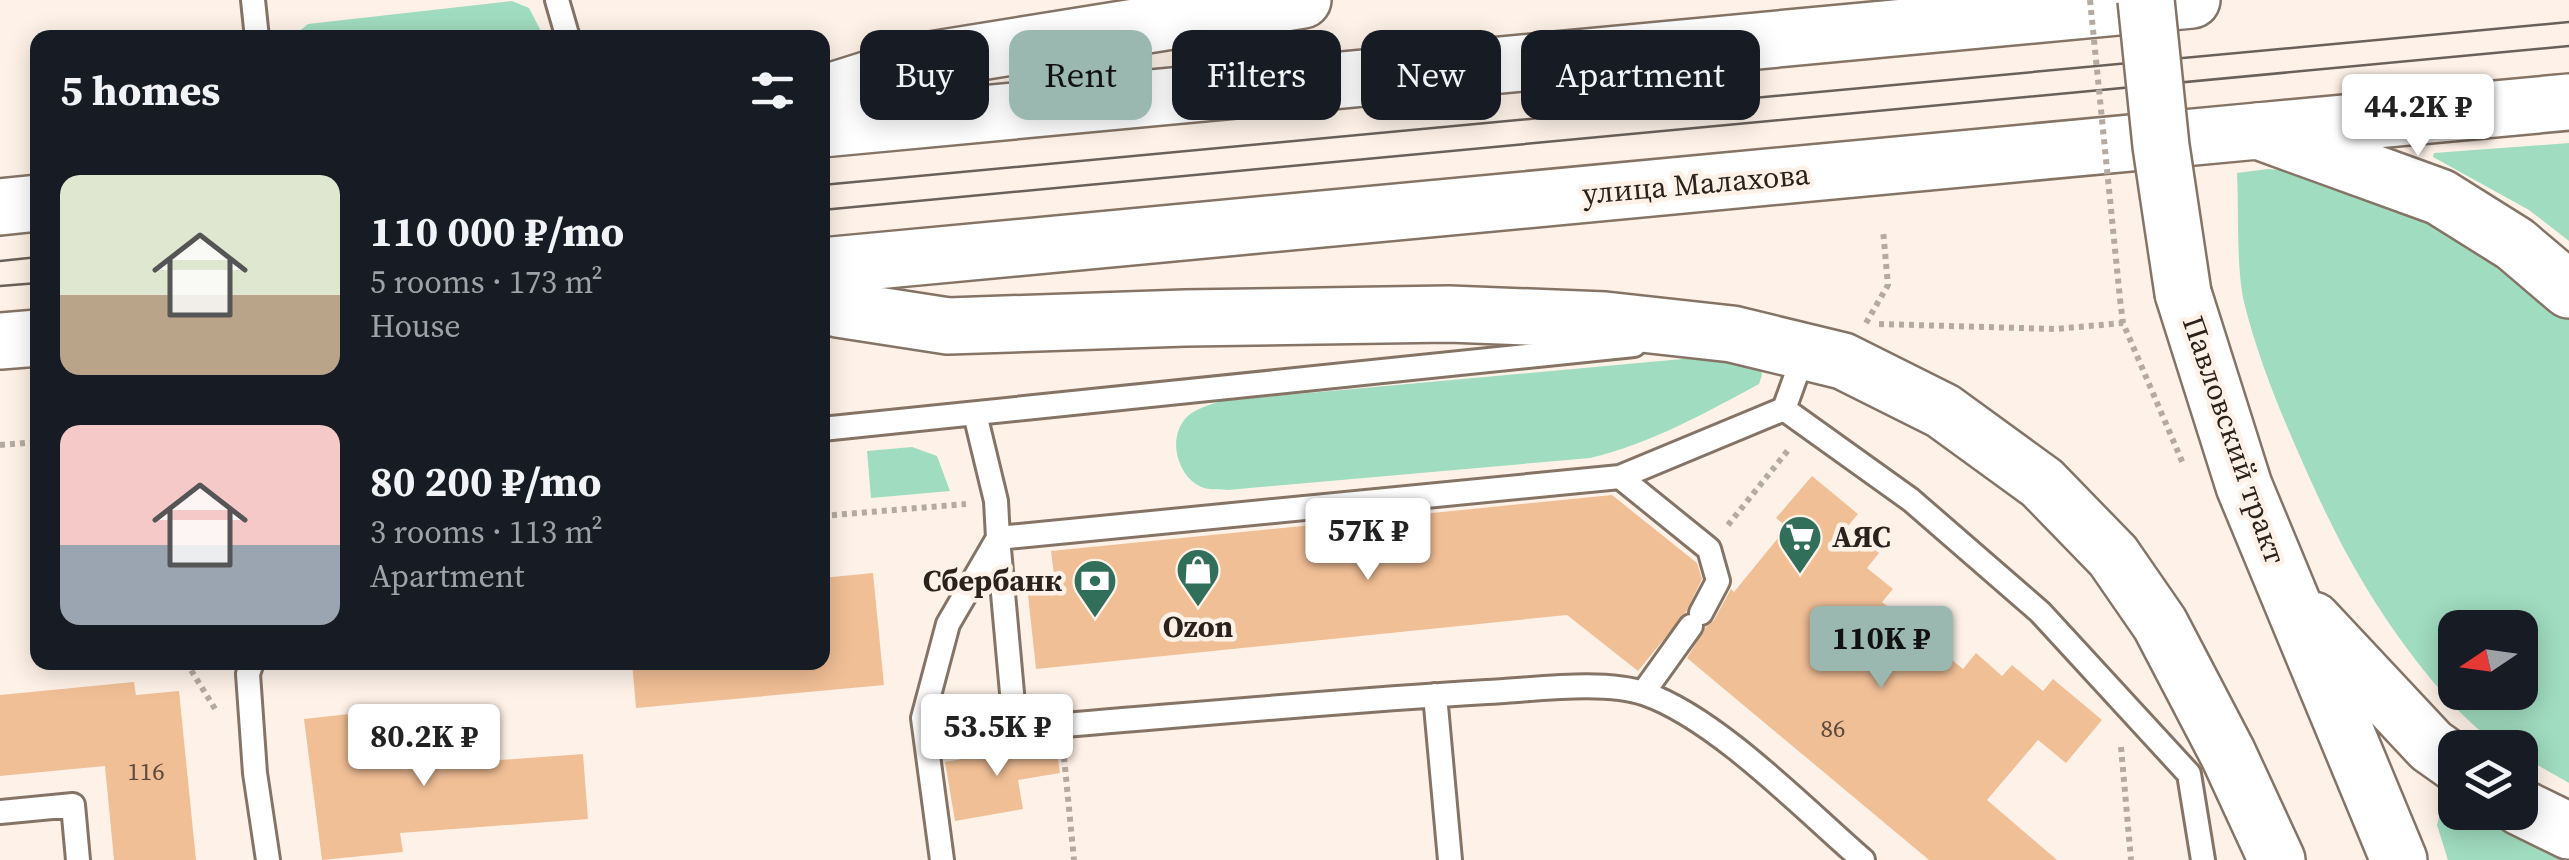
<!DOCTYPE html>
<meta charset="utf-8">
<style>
body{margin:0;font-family:"Source Serif 4",serif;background:#242831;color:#f1f3f6;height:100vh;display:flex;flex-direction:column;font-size:38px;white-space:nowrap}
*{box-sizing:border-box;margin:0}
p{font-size:32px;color:#9ea1a6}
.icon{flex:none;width:55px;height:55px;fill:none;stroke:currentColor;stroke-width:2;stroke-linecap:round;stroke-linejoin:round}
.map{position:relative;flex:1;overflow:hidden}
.drawer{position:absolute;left:30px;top:30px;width:800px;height:640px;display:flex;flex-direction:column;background:#171b24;border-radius:20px;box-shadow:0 5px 25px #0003}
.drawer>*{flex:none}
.banner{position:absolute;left:860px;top:30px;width:950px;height:90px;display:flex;gap:20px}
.needle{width:65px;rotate:257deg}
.fabs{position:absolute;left:2438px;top:610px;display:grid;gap:20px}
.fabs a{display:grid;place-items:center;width:100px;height:100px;border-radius:20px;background:#171b24;box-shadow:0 5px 25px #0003;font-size:50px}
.price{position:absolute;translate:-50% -85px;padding:0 22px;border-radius:10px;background:#fff;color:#222;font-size:32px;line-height:65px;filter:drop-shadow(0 2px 5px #0008)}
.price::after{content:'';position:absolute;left:50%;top:60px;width:30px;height:22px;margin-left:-15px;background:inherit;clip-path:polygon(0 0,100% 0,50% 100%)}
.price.on{background:#9bb8b0;color:#111}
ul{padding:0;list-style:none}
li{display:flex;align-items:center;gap:30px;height:250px;padding:0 30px}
li span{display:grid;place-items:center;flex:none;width:280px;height:200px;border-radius:20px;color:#555}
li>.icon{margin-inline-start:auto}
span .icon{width:120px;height:120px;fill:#fffc;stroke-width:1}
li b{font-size:42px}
h2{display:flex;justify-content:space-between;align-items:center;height:120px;padding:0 30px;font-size:42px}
.chip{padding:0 35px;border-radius:20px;background:#171b24;box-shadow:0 5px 25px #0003;font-size:35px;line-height:90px}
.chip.on{background:#9bb8b0;color:#111}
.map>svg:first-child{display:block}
.green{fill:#a0dcbf;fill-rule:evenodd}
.building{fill:#f1bf96}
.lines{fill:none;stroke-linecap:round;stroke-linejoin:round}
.lane-casing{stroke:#857466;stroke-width:28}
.secondary-casing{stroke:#857466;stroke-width:60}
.primary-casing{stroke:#857466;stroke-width:60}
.path{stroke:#b4aaa1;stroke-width:6;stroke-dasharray:5 5;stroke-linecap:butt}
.lane{stroke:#fff;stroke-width:22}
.secondary{stroke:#fff;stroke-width:55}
.primary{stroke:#fff;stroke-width:55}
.tram{stroke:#696059;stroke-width:2.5}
.primary-bridge-casing{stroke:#857466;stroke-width:60;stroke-linecap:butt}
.path-bridge{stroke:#b4aaa1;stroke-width:6;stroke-dasharray:5 5;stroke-linecap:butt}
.primary-bridge{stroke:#fff;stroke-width:55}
.labels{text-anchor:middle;stroke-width:9;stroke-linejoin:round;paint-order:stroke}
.number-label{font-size:25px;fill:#5c493b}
.street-label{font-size:30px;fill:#2a221d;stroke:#fef2e8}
.poi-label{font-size:30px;font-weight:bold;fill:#2a221d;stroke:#fef2e8;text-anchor:start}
</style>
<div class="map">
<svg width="2569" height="860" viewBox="0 0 2569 860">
<rect width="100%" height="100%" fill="#fef2e8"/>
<!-- green -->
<path class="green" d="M512 1 529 8 544 37H292L308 24Z
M2569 143V241L2529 210 2433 157 2434 153Z
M2268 169 2317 173 2370 185 2569 302V783L2520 755V748C2490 747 2461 714 2442 692 2374 613 2336 540 2295 445 2275 399 2256 351 2244 302 2236 266 2239 211 2237 173ZM2455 628H2520V692H2455Z
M1693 358H1738L1760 365 1762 375 1759 384C1705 413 1650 444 1590 458L1228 490C1221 489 1210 490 1204 488 1178 479 1167 440 1185 419 1193 409 1210 405 1221 401Z
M912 447 937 456 950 491 871 498 867 451Z
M2455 801V812L2490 813 2525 834 2569 855V860H2448L2437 825 2441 808Z"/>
<!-- building -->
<path class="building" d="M1812 476 1858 514 1847 527 1879 553 1867 568 1893 589 1882 602 1963 669 1976 653 2002 676 2012 665 2043 691 2053 679 2102 720 2066 763 2038 740 1987 800 2057 860H1929L1687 658 1706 627 1714 620 1731 589 1734 592 1787 527 1776 518Z
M1612 495 1697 563 1702 579 1686 612 1638 671 1567 615 1036 669 1027 586 1055 583 1051 551Z
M873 573 884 685 636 708 632 662H822V578Z
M134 682 136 695 179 691 196 860H114L105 766 0 776V695Z
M385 710 392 768 583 754 588 819 400 833 403 852 322 860 304 719Z
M1055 741 1060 773 1018 780 1023 809 955 821 945 762 1013 750V746Z"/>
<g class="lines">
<defs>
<path id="lane" d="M253 0 257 38
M557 0 568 38
M1784 409 1805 351
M975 414 996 501 998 538 1620 477 1784 409 1911 500 2040 612 2189 774 2203 860
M822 429 1634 345
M1620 477 1709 549 1718 581 1701 613
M998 538 1013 704 1039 727C1188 715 1337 701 1487 692 1532 690 1604 679 1646 694 1717 719 1804 809 1863 860
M252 662 248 674 255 773 268 860
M1643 693 1691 626
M1435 695 1450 860
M0 812 73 805 78 860
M942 860 923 718 948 624 998 538"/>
<path id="secondary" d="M2258 131 2569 102"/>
<path id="primary" d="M822 94 930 60 1303 0
M822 129 2192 0
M0 207 38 203
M822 266 2258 131 2440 197 2515 244 2569 290
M2183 293 2244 486 2399 860
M822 303 838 309 948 326 1185 318 1449 314 1605 320 1732 334 1843 361 1943 411 2042 483 2113 556 2160 624 2228 754 2277 860
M0 341 38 338
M2313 620 2431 746 2455 763
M2520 807 2569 831"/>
</defs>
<!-- lane casing -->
<use href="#lane" class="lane-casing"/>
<!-- secondary casing -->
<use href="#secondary" class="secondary-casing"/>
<!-- primary casing -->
<use href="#primary" class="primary-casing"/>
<!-- path -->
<path class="path" d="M2120 299 2123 323 2184 466
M1866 323 1888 285 1883 230
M1879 324 2055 329 2123 323
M0 445 38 442
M822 516 966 504
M1728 525 1789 449
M186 662 217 712
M2121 747 2131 860
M1064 757 1074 860"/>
<!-- lane -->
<use href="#lane" class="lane"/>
<!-- secondary -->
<use href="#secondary" class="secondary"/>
<!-- primary -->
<use href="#primary" class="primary"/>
<!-- tram -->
<path class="tram" d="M822 185 2569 22
M822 210 2569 46
M0 261 38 257
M0 286 38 283"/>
<defs>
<path id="primary-bridge" d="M2146 0 2161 146 2183 293"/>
</defs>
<!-- primary-bridge casing -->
<use href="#primary-bridge" class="primary-bridge-casing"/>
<!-- path-bridge -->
<path class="path-bridge" d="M2090 0 2120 299"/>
<!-- primary-bridge -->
<use href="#primary-bridge" class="primary-bridge"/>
</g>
<!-- icons -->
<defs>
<symbol id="supermarket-pin" viewBox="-11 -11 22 30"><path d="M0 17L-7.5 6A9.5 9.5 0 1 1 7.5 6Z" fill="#316f5b" stroke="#fef2e8"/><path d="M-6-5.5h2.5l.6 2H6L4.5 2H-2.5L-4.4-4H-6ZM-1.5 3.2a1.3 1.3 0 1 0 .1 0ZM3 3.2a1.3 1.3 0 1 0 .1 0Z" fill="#fff"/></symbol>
<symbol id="shop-pin" viewBox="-11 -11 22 30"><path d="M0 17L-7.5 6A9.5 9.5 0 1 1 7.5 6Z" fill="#316f5b" stroke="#fef2e8"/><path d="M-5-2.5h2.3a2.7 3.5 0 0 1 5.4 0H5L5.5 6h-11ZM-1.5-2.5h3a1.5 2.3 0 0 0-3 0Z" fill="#fff"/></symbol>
<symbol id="bank-pin" viewBox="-11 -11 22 30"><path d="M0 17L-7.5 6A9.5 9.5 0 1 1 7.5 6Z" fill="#316f5b" stroke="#fef2e8"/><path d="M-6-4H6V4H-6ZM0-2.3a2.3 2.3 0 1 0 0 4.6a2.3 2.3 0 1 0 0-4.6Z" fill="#fff"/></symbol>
</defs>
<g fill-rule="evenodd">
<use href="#supermarket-pin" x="1775" y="512" width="50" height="68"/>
<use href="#shop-pin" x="1173" y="545" width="50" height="68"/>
<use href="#bank-pin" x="1070" y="556" width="50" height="68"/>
</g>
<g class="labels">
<!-- number labels -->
<g class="number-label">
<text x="1833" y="737">86</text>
<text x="146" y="780">116</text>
</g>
<!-- street labels -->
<g class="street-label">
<text transform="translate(1696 184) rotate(-5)" y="10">улица Малахова</text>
<text transform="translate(2234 440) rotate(71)" y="10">Павловский тракт</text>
</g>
<!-- poi labels -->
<g class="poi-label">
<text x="1832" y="547">АЯС</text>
<text x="1062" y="591" text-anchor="end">Сбербанк</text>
<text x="1198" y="637" text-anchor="middle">Ozon</text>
</g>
</g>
</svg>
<div class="fabs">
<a><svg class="needle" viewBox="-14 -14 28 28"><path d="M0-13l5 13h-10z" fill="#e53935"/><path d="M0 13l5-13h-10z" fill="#9ea1a6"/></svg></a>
<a><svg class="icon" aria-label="layers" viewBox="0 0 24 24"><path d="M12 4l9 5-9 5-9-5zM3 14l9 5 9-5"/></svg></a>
</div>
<b class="price" style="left:2418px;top:159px">44.2K ₽</b>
<b class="price" style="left:1368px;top:583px">57K ₽</b>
<b class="price on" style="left:1881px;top:691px">110K ₽</b>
<b class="price" style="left:997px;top:779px">53.5K ₽</b>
<b class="price" style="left:424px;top:789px">80.2K ₽</b>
<div class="banner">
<a class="chip">Buy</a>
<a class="chip on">Rent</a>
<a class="chip">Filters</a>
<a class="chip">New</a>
<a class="chip">Apartment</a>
</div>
<section class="drawer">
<h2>5 homes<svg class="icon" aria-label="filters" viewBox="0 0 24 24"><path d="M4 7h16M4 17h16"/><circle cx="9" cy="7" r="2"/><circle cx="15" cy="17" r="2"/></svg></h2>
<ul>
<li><span style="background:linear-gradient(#dfe7d0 60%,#b9a48a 0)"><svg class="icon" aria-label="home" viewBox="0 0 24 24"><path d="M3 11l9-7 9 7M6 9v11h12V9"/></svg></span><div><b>110 000 ₽/mo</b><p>5 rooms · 173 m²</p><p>House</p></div></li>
<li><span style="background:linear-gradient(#f6c9c9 60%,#9aa5b1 0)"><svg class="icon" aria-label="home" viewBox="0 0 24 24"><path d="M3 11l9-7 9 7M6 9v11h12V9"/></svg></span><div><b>80 200 ₽/mo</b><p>3 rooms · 113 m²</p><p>Apartment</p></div></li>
</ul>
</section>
</div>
